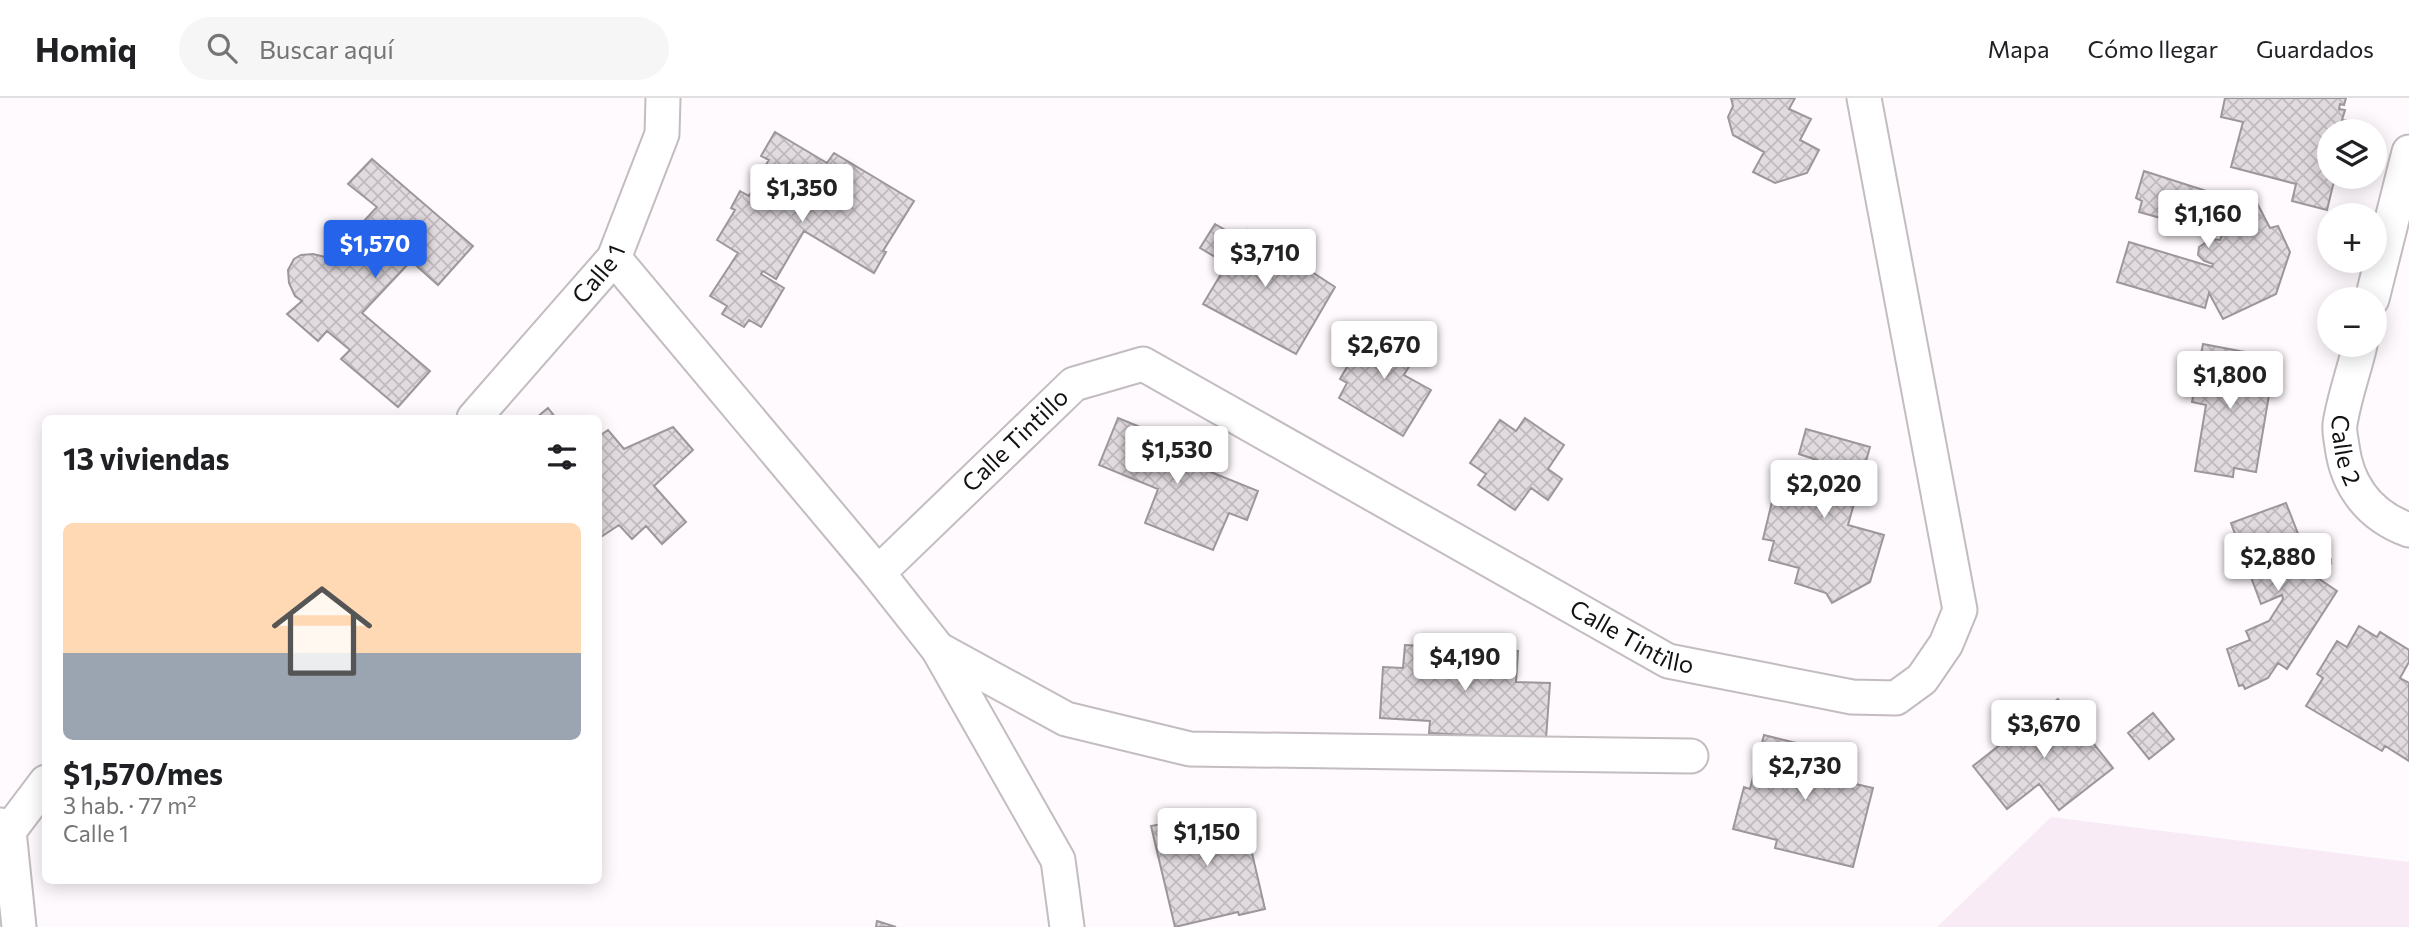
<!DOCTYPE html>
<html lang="es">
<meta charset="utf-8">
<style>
body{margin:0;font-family:Commissioner,sans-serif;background:#f6f6f6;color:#202124;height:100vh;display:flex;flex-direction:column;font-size:26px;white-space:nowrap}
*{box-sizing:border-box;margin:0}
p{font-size:23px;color:#757577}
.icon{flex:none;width:38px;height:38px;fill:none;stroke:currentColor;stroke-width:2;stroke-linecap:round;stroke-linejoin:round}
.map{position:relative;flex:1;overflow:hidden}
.details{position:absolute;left:42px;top:317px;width:560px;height:469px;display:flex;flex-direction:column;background:#fff;border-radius:10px;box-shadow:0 4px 18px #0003}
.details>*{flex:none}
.tools{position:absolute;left:2317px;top:21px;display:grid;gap:14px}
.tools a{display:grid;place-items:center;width:70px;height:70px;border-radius:50%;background:#fff;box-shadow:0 4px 18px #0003;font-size:35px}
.price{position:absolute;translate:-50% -60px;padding:0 16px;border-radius:7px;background:#fff;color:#222;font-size:23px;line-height:46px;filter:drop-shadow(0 2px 4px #0008)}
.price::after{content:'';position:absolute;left:50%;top:42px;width:21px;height:16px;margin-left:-10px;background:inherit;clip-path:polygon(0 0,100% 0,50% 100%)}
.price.selected{background:#2563eb;color:#fff}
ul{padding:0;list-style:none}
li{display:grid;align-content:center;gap:14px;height:371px;padding:0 21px}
li span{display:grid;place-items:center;height:217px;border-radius:10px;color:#555}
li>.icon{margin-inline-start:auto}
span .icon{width:126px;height:126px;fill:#fffc;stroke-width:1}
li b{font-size:30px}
h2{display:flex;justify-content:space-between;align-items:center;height:84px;padding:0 21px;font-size:30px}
header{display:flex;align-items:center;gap:42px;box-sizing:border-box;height:98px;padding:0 35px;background:#fff;border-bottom:2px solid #e0e0e0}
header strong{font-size:33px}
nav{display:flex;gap:38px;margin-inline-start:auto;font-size:24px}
.search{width:490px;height:63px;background:#f6f6f6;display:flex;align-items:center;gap:18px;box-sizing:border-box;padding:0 24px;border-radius:38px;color:#757577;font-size:26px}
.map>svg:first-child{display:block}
.built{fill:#f9ebf6}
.building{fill:url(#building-cross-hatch);stroke:#9d969b;stroke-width:2}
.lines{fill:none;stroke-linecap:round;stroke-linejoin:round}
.street-casing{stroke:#c3bcc1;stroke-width:37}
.street{stroke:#fff;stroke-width:33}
.labels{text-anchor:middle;stroke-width:5;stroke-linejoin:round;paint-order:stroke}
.street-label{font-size:24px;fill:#131112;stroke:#fffafe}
</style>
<header>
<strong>Homiq</strong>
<div class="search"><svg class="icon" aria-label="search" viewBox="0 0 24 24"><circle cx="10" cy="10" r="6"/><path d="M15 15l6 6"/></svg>Buscar aquí</div>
<nav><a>Mapa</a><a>Cómo llegar</a><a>Guardados</a></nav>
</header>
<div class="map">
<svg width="2409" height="829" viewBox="0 0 2409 829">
<defs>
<pattern id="building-cross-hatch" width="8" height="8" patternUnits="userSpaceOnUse" patternTransform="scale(1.75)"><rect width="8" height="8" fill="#e1dadf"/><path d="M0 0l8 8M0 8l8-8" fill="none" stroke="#c0babe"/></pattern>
</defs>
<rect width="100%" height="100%" fill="#fffafe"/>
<!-- built -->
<path class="built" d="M2051 719 2409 764V829H1937Z"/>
<!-- building -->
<path class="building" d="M1731 0H1795L1789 11 1811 21 1800 42 1819 52 1807 75 1775 85 1753 74 1764 54 1733 37 1728 19 1733 8Z
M2225 0H2346L2344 7 2340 6 2339 11 2345 12 2342 22 2349 23 2346 33H2329V79H2335L2327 112 2292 103 2296 86 2231 69 2243 24 2221 19Z
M775 34 827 65 834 55 914 103 883 153 886 154 874 175 804 133 776 181 763 173 761 176 784 190 761 229 749 222 744 229 722 216 727 208 710 198 738 155 717 142 735 112 731 110 740 93 749 98 759 81 765 84 772 73 765 68 769 62 761 58Z
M372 61 473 148 438 187 411 163 362 215 430 273 398 309 341 261 350 252 327 233 318 243 287 216 302 203 295 198 289 185 288 172 294 161 301 157 313 156 337 162 342 156 337 152 377 109 348 86Z
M2144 73 2238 103 2234 112 2256 103 2270 130 2278 128 2290 154 2276 196 2223 221 2209 195 2205 210 2117 184 2129 144 2212 169 2213 166 2204 163 2198 157 2199 149 2211 141 2220 142 2222 137 2139 114 2142 103 2136 100Z
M1215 126 1243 142 1248 132 1335 189 1296 256 1203 206 1227 166 1200 150Z
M1371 228 1382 235 1385 229 1412 245 1409 250 1417 255 1404 277 1431 292 1403 338 1339 300 1347 285 1340 281Z
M2203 246 2261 257 2255 289 2270 291 2256 374 2234 370 2233 379 2195 373 2206 307 2192 304Z
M548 310 556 320H536Z
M1118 320 1172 342 1166 356 1258 393 1247 422 1229 415 1213 452 1145 425 1158 391 1099 367Z
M1525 320 1564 347 1548 371 1562 381 1548 402 1531 390 1515 412 1478 387 1486 376 1470 365 1500 322 1516 333Z
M673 329 693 352 654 388 686 424 662 446 646 428 632 441 619 427 598 441V339L608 332 624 351Z
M1806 331 1870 349 1848 427 1884 437 1870 484 1832 505 1826 495 1795 485 1799 470 1769 462 1774 443 1763 441 1777 383 1803 391 1808 376 1812 377 1817 362 1799 356Z
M2286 405 2299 438 2331 461V466L2325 469 2316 465 2303 472 2306 478 2319 481 2337 493 2287 571 2278 565 2268 580 2245 591 2243 587 2239 588 2227 551 2250 542 2246 533 2269 523 2283 501 2282 497 2261 506 2231 425Z
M2359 528 2377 539 2380 534 2409 552V564L2400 580 2409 585V663L2385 648 2382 653 2306 608 2323 580 2317 576 2337 543 2347 549Z
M1405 547 1518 553 1516 584 1550 585 1546 641 1429 635 1430 623 1380 620 1383 569 1403 570Z
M2058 601 2113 670 2059 712 2039 686 2007 711 1973 668Z
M2153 615 2174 641 2149 661 2128 635Z
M1764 637 1853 659 1847 684 1873 690 1853 769 1775 750 1777 742 1733 731 1744 689 1750 691Z
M1205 711 1209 728 1237 722 1238 727 1245 725 1265 811 1239 817 1238 814 1175 829 1151 728 1162 726 1161 722Z
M877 823 896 829H876Z"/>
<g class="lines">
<defs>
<g id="street">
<path d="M614 160 878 475 938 551 1058 762 1067 829"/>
<path d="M2372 201 2409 54"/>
<path id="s1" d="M2360 247C2354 273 2344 300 2340 326 2339 333 2341 341 2342 348 2347 388 2370 418 2409 432"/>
<path id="s2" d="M474 320 614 160 662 36 663 0"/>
<path id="s3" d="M878 475 1074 286 1143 266 1668 563 1852 599 1896 600 1922 581 1946 546 1960 512 1864 0"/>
<path d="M938 551 1066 621 1190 651 1691 658"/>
<path d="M0 727 9 733 19 829"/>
<path d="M9 733 46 684"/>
</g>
</defs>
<!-- street casing -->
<use href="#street" class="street-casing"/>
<!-- street -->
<use href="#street" class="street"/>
</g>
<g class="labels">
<!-- street labels -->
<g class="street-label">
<text dy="8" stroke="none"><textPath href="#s2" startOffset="191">Calle 1</textPath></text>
<text dy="8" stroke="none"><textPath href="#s3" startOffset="191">Calle Tintillo</textPath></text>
<text dy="8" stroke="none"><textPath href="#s1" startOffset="108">Calle 2</textPath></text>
<text dy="8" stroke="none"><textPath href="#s3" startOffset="905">Calle Tintillo</textPath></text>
</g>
</g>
</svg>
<div class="tools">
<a><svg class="icon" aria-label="layers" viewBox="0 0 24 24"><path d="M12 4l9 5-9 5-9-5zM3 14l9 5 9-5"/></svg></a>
<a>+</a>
<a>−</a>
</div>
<b class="price" style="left:802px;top:126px">$1,350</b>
<b class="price" style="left:2208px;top:152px">$1,160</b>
<b class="price selected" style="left:375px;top:182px">$1,570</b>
<b class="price" style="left:1265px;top:191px">$3,710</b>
<b class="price" style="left:1384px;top:283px">$2,670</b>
<b class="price" style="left:2230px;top:313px">$1,800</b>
<b class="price" style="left:1177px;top:388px">$1,530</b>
<b class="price" style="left:1824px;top:422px">$2,020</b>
<b class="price" style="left:2278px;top:495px">$2,880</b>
<b class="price" style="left:1465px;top:595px">$4,190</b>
<b class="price" style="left:2044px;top:662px">$3,670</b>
<b class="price" style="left:1805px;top:704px">$2,730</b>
<b class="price" style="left:1207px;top:770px">$1,150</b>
<section class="details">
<h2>13 viviendas<svg class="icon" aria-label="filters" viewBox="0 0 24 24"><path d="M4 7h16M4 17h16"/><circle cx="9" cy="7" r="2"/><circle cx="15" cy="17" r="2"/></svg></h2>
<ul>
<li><span style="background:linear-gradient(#ffd9b3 60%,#9aa5b1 0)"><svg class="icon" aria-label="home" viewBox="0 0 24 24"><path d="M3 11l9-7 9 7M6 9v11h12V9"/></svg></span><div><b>$1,570/mes</b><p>3 hab. · 77 m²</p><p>Calle 1</p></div></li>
</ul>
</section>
</div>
